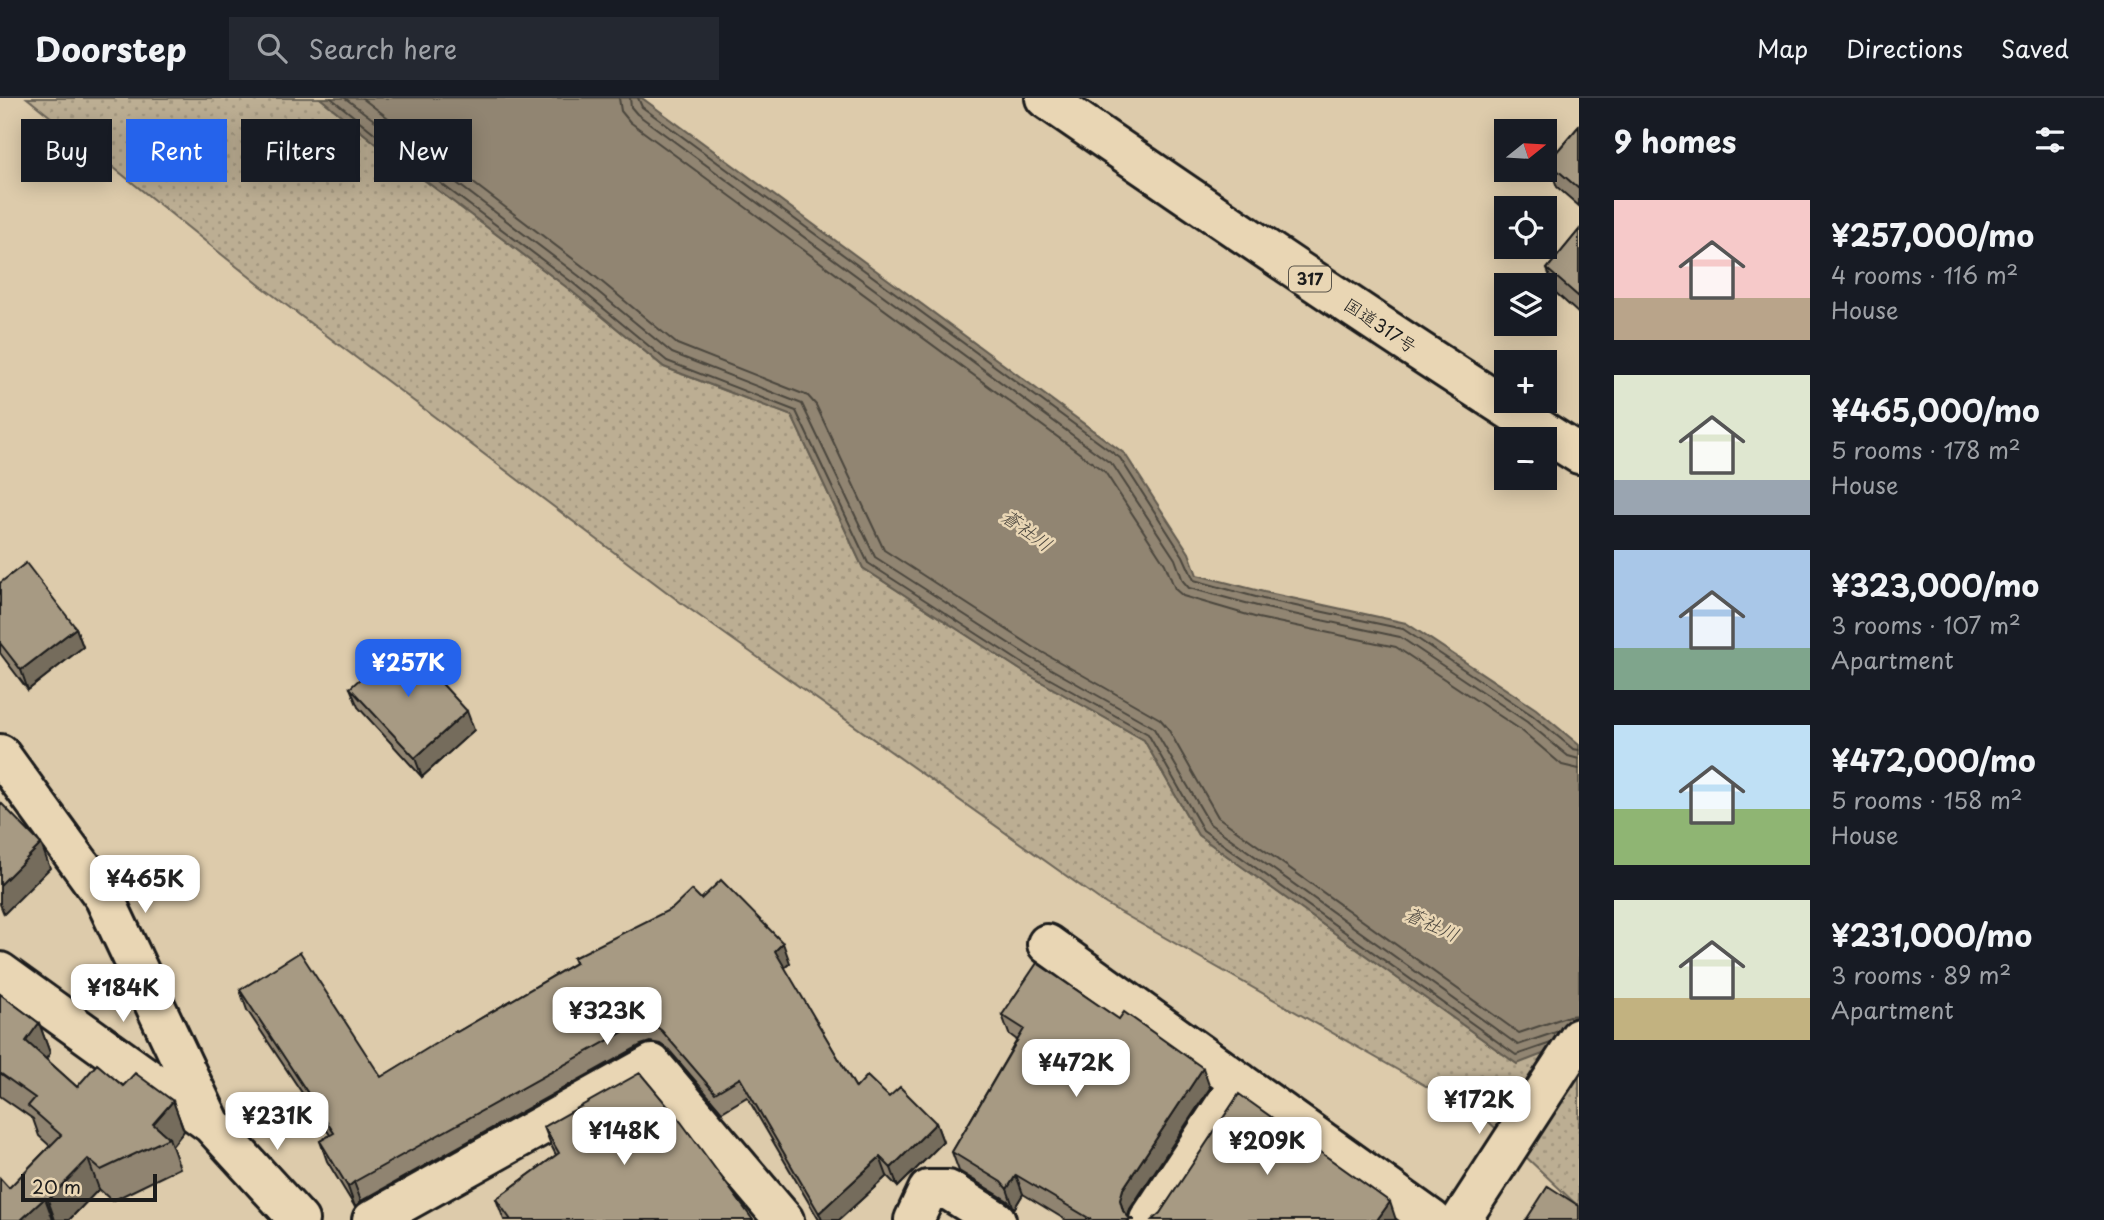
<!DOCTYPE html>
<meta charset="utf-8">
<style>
body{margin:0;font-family:"Playpen Sans","Klee One",sans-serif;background:#242831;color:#f1f3f6;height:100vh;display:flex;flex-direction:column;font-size:26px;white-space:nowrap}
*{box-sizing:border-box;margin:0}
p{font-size:23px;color:#9ea1a6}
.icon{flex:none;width:38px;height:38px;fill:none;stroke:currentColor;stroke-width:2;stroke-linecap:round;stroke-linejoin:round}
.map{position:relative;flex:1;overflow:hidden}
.sheet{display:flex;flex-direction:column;background:#171b24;width:525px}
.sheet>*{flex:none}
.top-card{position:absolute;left:21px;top:21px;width:665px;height:63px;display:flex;gap:14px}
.needle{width:46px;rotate:72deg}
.tools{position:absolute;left:1494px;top:21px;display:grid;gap:14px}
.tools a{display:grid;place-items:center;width:63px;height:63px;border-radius:0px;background:#171b24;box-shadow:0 4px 18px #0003;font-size:35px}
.scale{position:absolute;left:21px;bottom:18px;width:136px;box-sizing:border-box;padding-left:7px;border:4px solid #1c1c1c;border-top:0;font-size:19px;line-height:24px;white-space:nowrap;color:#1c1c1c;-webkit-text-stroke:5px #e9d6b4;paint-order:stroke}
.price{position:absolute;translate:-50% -60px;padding:0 16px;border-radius:14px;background:#fff;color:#222;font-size:23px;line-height:46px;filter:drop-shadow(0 2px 4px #0008)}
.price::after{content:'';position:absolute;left:50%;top:42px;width:21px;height:16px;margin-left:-10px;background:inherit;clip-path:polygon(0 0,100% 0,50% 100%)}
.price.active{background:#2563eb;color:#fff}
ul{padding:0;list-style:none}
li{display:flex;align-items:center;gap:21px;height:175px;padding:0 35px}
li span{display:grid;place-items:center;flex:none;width:196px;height:140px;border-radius:0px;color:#555}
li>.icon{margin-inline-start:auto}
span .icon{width:84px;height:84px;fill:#fffc;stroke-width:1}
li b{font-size:30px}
h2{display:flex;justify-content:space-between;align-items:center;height:84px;padding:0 35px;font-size:30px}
.chip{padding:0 24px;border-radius:0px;background:#171b24;box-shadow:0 4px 18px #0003;font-size:24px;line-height:63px}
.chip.active{background:#2563eb;color:#fff}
header{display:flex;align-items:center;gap:42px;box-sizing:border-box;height:98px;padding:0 35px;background:#171b24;border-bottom:2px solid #363941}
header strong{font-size:33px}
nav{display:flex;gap:38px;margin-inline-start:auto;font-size:24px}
.search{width:490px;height:63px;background:#242831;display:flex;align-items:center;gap:18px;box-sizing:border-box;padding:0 24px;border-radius:0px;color:#9ea1a6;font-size:26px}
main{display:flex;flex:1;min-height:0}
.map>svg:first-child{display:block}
.grass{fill:url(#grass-dots);stroke:#6c6558;stroke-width:2}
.water{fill:#918572;stroke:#625b50;stroke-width:2}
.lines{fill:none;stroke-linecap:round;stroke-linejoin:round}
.shore{stroke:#4b463e;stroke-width:2}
.minor-casing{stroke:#1c1c1c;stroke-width:44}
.tertiary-casing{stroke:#1c1c1c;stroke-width:44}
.trunk-casing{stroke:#1c1c1c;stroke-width:44}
.minor{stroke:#e9d6b4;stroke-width:38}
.tertiary{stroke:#e9d6b4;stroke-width:38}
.trunk{stroke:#e9d6b4;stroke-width:38}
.wall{fill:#908471;stroke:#1c1c1c;stroke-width:2}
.shaded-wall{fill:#756c5c;stroke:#1c1c1c;stroke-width:2}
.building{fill:#a79a83;stroke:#1c1c1c;stroke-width:2}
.labels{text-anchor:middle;stroke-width:5;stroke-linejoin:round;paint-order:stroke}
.shield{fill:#e9d6b4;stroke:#5a544a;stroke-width:2}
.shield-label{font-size:16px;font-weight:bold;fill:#1c1c1c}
.street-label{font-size:18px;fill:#1c1c1c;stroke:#e9d6b4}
.water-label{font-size:19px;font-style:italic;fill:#4b463e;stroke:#e9d6b4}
</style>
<header>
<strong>Doorstep</strong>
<div class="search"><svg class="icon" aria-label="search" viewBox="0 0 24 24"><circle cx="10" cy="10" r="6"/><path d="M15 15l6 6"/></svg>Search here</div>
<nav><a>Map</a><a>Directions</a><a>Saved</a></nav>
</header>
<main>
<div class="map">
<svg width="1579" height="1122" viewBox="0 0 1579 1122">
<defs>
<pattern id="grass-dots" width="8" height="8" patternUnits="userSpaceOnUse" patternTransform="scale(1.75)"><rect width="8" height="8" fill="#bcae93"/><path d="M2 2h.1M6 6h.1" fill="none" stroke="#a1957e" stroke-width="1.8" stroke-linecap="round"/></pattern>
</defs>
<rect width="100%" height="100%" fill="#ddcbab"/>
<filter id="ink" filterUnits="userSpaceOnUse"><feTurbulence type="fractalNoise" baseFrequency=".0143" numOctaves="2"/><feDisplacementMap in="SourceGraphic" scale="14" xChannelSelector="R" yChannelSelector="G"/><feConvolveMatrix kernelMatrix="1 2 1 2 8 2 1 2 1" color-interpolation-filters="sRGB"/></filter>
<g filter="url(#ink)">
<!-- grass -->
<path class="grass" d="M27 0H320L379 48 569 191 664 269 792 318 863 470 1022 573 1144 642 1198 737 1516 965 1579 942V1109L1489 1024 1106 806 684 507 261 188Z"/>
<!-- water -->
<path class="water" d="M320 0H642L1125 356 1189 455 1197 477 1264 494 1406 525 1536 611 1579 647V942L1517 966 1198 737 1144 642 1022 573 863 470 792 318 664 269 569 191 379 48Z"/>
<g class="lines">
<!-- shore -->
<path class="shore" d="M331 0 383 42 573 185 667 263 796 313 868 465 1025 567 1148 636 1203 732 1516 957 1551 945
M345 0 579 178 672 255 802 306 875 459 1030 559 1153 629 1210 726 1518 947 1559 933
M362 0 585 170 677 246 808 298 816 307 884 452 1035 550 1160 621 1167 629 1218 719 1519 935 1569 918 1579 917
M619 0 621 13 630 24 1105 374 1165 466 1175 491 1183 498 1258 520 1396 549 1521 632 1562 667 1579 671
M630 0 631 9 637 16 1113 367 1175 461 1183 483 1189 490 1261 509 1400 539 1527 624 1568 658 1579 661
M638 0 642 9 1120 360 1183 458 1194 482 1263 501 1403 531 1532 617 1573 651 1579 652"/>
<defs>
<path id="minor" d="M0 656 104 799 211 1026
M1047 846 1432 1122
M0 874 211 1026 299 1122
M372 1122 652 966 784 1122
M914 1122 928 1092H948L996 1122
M1149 1122 1240 984"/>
<path id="tertiary" d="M1461 1122 1579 940"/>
<path id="trunk" d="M1045 0C1221 121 1398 242 1579 356"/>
</defs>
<!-- minor casing -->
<use href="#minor" class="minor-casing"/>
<!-- tertiary casing -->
<use href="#tertiary" class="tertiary-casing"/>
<!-- trunk casing -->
<use href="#trunk" class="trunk-casing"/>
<!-- minor -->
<use href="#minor" class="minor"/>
<!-- tertiary -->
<use href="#tertiary" class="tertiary"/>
<!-- trunk -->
<use href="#trunk" class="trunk"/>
</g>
<!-- wall -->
<path class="wall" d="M1579 28V108L1557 89 1548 64Z
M1579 132V216L1556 195 1547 171Z
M0 485 76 530 83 549 28 592 0 555Z
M350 590 474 632 422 679 358 609Z
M701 801 790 865 784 870 856 990 889 999 936 1025 943 1044 898 1089 887 1078 839 1122H819L747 999 722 1014 669 952 660 946 650 944 641 947 361 1103 355 1109 327 1063 320 1043 330 1037 247 912 240 892 381 979 575 865 573 860Z
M0 896 39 925 50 955 46 961 77 989 123 988 173 1003 184 1033 172 1048 180 1070 112 1103 99 1091 69 1122H0L9 1090 50 1048 39 1038 33 1021 0 998Z
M1002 917 1210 990 1130 1111 1128 1119 1134 1122H1066L1023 1096 1014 1111 1008 1103 959 1073 952 1054 1017 942 1009 936Z
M544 1029 753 1122H504L496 1101 556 1057 551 1047Z"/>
<!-- shaded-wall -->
<path class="shaded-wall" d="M76 530 83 549 28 592 21 572Z
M467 613 474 632 422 679 415 660Z
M41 746 50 770 4 816 0 806V787Z
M783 845 790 865 782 872 775 853Z
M39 925 50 955 37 974 26 943Z
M1203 970 1210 990 1130 1111 1127 1122 1123 1113 1120 1102 1123 1091Z
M173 1003 184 1033 172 1048 169 1040 153 1026Z
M936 1025 943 1044 898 1089 891 1070Z
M880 1059 887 1078 839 1122H822L819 1115Z
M88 1061 99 1091 69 1122H55L48 1102Z
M1016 1077 1023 1096 1014 1111 1007 1091Z
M354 1084 361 1103 355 1109 348 1089Z
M45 1100 53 1122H21Z
M1390 1104 1396 1122H1377Z"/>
<!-- building -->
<path class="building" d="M1579 28V91L1548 64Z
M1579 132V199L1547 171Z
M26 465 76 530 21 572 0 545V485Z
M402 542 467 613 415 660 350 590Z
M0 704 41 746 0 787Z
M721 782 783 845 775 853 856 990 867 978 889 999 900 989 936 1025 891 1070 880 1059 819 1115 740 980 715 995 662 933 653 926 643 925 634 928 354 1084 348 1089 320 1043 334 1035 240 892 300 854 381 979 456 933 457 934 576 865 573 860 673 810 692 792 701 801Z
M1037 865 1119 921 1124 914 1203 970 1123 1091 1120 1102 1123 1113 1129 1120 1134 1122H1092L1016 1077 1007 1091 1001 1084 952 1054 1024 931 1002 917Z
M0 896 39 925 26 943 77 989 97 966 123 988 135 975 173 1003 153 1026 169 1040 101 1072 88 1061 48 1102 45 1100 21 1122H0V1080L9 1090 61 1037 28 1008 35 1000 0 975Z
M640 975 681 1024 753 1122H511L496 1101 559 1055 544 1029Z
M1239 996 1390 1104 1377 1122H1152L1160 1115Z
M1548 1088 1579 1108V1122H1526Z"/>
</g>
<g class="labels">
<!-- shield labels -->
<rect class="shield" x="1289" y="168.5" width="42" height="25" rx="5"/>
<g class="shield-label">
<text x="1310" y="187">317</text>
</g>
<!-- street labels -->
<g class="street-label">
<text transform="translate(1380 228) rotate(34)" y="6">国道317号</text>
</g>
<!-- water labels -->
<g class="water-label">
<text transform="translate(1027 432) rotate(36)" y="7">蒼社川</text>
<text transform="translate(1432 826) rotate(25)" y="7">蒼社川</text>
</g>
</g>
</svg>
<div class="tools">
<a><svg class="needle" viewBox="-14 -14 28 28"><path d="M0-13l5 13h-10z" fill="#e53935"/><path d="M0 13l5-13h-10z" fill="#9ea1a6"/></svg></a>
<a><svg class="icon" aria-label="locate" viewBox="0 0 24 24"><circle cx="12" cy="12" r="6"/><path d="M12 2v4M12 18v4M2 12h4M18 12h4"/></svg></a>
<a><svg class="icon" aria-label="layers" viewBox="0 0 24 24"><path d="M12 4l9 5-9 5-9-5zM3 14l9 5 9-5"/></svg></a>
<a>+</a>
<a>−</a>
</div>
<div class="scale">20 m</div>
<b class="price active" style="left:408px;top:601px">¥257K</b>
<b class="price" style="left:145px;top:817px">¥465K</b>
<b class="price" style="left:123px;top:926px">¥184K</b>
<b class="price" style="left:607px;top:949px">¥323K</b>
<b class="price" style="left:1076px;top:1001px">¥472K</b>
<b class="price" style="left:1479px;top:1038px">¥172K</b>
<b class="price" style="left:277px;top:1054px">¥231K</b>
<b class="price" style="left:624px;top:1069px">¥148K</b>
<b class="price" style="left:1267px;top:1079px">¥209K</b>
<div class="top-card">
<a class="chip">Buy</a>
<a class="chip active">Rent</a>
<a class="chip">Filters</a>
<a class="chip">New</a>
</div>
</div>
<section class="sheet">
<h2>9 homes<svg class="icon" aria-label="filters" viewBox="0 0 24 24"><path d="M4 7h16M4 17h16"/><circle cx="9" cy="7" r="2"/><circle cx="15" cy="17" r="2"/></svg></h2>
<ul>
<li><span style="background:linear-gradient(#f6c9c9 70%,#b9a48a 0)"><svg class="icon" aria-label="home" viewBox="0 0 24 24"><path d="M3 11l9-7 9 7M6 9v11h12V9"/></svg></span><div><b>¥257,000/mo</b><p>4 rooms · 116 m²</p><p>House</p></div></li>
<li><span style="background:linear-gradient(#dfe7d0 75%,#9aa5b1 0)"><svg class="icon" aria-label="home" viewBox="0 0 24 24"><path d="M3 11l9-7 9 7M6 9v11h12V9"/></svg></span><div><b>¥465,000/mo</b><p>5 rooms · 178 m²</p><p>House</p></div></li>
<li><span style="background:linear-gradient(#a9c7e8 70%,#7fa58c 0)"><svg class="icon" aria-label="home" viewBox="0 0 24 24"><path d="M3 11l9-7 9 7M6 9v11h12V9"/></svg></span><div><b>¥323,000/mo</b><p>3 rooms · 107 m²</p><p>Apartment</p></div></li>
<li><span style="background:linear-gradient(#bfe0f5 60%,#8fb573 0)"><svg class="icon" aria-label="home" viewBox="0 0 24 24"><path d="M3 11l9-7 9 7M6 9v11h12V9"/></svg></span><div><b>¥472,000/mo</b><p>5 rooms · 158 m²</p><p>House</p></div></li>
<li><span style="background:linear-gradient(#dfe7d0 70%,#c2b280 0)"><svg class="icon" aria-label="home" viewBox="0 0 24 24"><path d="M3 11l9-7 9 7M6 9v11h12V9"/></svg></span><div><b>¥231,000/mo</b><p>3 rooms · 89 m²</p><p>Apartment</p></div></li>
</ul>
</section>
</main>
